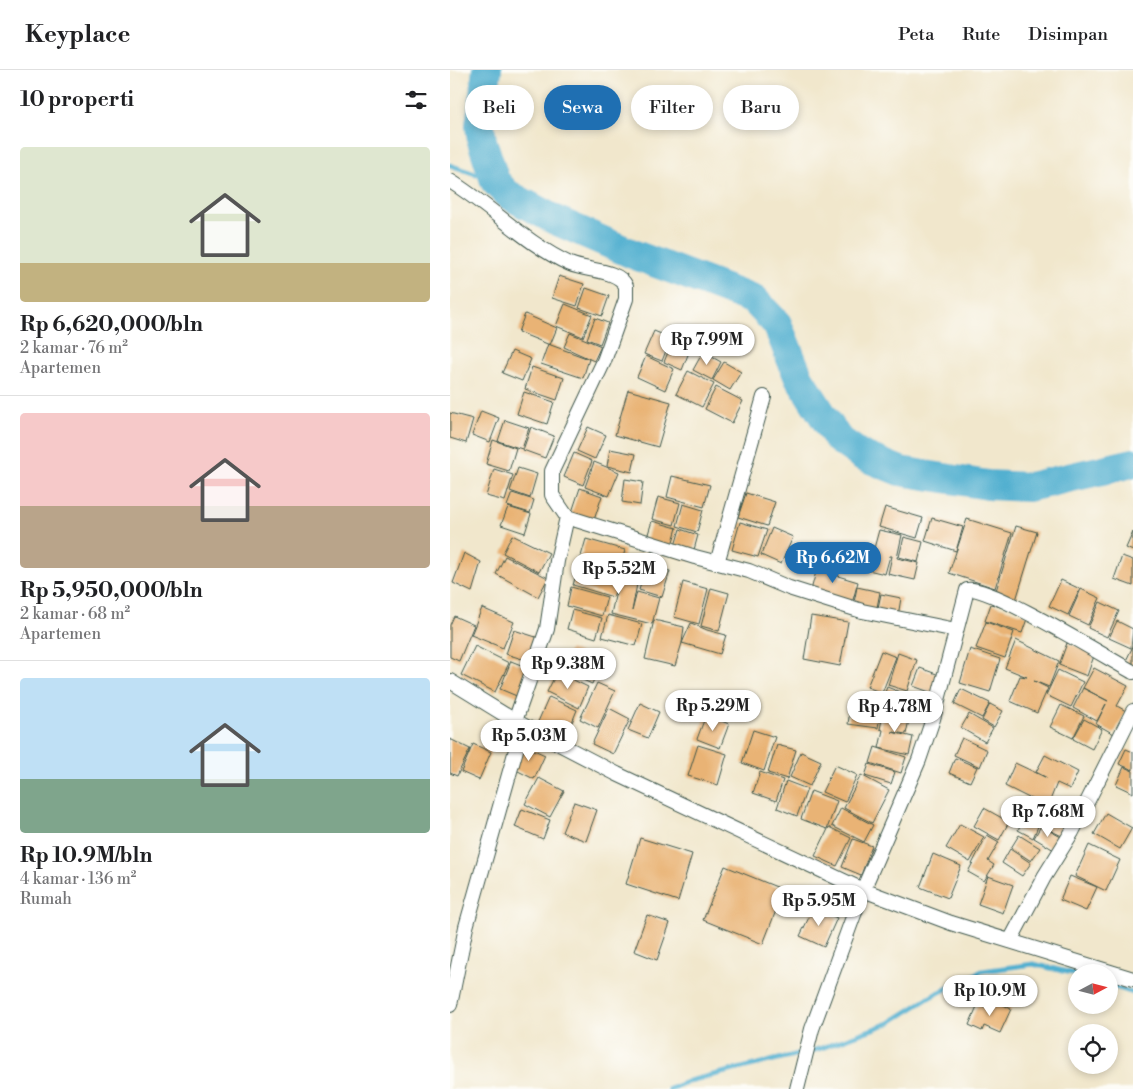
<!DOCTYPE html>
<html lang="id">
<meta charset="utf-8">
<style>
body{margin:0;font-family:"Libre Bodoni",serif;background:#f6f6f6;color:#202124;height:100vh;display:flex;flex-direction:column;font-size:19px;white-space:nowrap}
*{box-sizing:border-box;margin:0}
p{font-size:16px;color:#757577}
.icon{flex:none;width:28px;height:28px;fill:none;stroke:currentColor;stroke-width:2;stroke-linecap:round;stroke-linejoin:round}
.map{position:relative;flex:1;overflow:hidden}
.drawer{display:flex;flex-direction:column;background:#fff;width:450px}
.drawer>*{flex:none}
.top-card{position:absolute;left:15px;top:15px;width:475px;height:45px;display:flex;gap:10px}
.needle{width:32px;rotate:83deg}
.fabs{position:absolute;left:618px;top:894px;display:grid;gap:10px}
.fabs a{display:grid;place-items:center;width:50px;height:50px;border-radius:50%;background:#fff;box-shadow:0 2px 8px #0003;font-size:25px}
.price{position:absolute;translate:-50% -42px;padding:0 11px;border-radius:18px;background:#fff;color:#222;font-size:16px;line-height:32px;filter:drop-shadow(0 1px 2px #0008)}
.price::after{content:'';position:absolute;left:50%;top:30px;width:15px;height:11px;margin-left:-8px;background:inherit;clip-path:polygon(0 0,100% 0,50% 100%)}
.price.on{background:#1f6fb2;color:#fff}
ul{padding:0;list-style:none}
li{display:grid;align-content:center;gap:10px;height:265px;padding:0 20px}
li+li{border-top:1px solid #e0e0e0}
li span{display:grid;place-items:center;height:155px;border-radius:5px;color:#555}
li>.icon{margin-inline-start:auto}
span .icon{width:90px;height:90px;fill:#fffc;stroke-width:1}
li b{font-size:21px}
h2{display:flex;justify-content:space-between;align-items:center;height:60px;padding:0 20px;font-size:21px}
.chip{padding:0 18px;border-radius:22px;background:#fff;box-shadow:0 2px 8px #0003;font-size:18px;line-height:45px}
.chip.on{background:#1f6fb2;color:#fff}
header{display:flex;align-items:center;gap:30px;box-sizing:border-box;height:70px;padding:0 25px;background:#fff;border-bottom:1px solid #e0e0e0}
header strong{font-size:24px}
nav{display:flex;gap:28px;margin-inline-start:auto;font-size:18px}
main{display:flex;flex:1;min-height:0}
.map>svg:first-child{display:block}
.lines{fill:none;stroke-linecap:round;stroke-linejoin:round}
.stream{stroke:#52b0d0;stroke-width:5}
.river{stroke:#52b0d0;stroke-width:30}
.building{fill:#e9b374}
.street-casing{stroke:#3e564b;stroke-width:16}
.street{stroke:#fff;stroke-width:14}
</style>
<header>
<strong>Keyplace</strong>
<nav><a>Peta</a><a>Rute</a><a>Disimpan</a></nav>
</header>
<main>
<section class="drawer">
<h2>10 properti<svg class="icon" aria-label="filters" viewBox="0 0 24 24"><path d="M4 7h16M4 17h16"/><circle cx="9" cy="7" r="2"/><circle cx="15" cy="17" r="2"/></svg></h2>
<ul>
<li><span style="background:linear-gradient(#dfe7d0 75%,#c2b280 0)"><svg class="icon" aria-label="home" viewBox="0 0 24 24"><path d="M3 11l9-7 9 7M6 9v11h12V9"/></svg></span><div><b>Rp 6,620,000/bln</b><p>2 kamar · 76 m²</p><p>Apartemen</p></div></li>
<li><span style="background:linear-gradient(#f6c9c9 60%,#b9a48a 0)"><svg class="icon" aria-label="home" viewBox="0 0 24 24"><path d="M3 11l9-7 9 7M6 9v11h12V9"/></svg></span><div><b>Rp 5,950,000/bln</b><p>2 kamar · 68 m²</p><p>Apartemen</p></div></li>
<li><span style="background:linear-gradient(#bfe0f5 65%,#7fa58c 0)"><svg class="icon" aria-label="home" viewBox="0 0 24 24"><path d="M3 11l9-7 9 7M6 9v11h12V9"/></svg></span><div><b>Rp 10.9M/bln</b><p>4 kamar · 136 m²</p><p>Rumah</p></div></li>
</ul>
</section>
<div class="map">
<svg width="683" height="1019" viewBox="0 0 683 1019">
<rect width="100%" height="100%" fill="#fdfcf7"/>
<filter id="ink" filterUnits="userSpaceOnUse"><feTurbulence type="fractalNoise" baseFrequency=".02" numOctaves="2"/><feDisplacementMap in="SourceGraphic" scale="10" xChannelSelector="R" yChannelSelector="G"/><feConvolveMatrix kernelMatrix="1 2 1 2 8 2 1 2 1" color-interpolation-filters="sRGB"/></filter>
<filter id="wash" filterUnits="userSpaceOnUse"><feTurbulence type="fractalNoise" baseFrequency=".0096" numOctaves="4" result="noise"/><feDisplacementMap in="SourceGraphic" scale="20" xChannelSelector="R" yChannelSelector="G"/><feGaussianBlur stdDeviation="1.12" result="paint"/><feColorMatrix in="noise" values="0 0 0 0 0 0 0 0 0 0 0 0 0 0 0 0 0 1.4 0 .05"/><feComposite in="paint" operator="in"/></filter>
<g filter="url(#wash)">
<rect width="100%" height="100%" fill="#f1e7cc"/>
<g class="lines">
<!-- stream -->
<path class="stream" d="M0 95 45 111
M659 915 683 923
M219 1019 239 1011 369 979 439 953 482 926 532 901 583 894 626 904"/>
<!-- river -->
<path class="river" d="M37 0 30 56 32 71 45 111 57 124 105 150 185 185 304 230 327 254 349 308 388 369 411 385 450 401 538 415 579 417 683 393"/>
</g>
<g id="blocks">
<!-- building -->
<path class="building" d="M109 206 134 214 127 236 102 228Z
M136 218 159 226 152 246 129 238Z
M115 234 142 245 133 267 106 256Z
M75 244 107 258 100 275 68 262Z
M145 248 158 253 150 274 137 269Z
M204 261 221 268 212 291 194 284Z
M120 263 151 276 144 291 114 277Z
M223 270 241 277 232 300 214 292Z
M98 274 139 289 133 308 91 294Z
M62 281 81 289 72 311 52 303Z
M253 282 271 292 262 310 243 300Z
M196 286 224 299 215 320 187 307Z
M274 292 291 302 280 320 263 310Z
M82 297 114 308 107 330 75 319Z
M238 301 264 314 252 337 226 324Z
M266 317 293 331 282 353 255 339Z
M178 320 221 332 208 377 165 365Z
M74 322 104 332 97 354 67 344Z
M31 341 49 348 40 372 22 365Z
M0 343 23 349 16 373 0 368Z
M55 350 79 358 72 379 48 371Z
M81 357 104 366 95 388 73 380Z
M138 357 156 365 145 389 127 381Z
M43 370 66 378 59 401 36 394Z
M160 379 186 384 182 402 157 396Z
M124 383 142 391 133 415 114 407Z
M144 392 169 402 159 426 135 417Z
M68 398 87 404 80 428 60 421Z
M44 399 63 405 55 431 36 426Z
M222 406 260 415 254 437 217 427Z
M175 409 193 412 190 435 172 432Z
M130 418 152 426 141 459 119 451Z
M62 423 84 430 80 443 57 436Z
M296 423 325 432 317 456 288 447Z
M208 427 230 433 224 455 202 449Z
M233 434 253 440 247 462 227 456Z
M58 437 81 444 75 463 51 455Z
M435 437 473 448 467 468 429 457Z
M482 448 513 457 506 481 475 471Z
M517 449 562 463 545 518 499 503Z
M202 451 227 458 219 485 194 477Z
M290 452 317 460 308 487 282 480Z
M566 456 587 462 566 530 545 524Z
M322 458 343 467 331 494 311 485Z
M230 459 248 465 241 491 222 486Z
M429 460 452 465 447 488 469 493 465 510 438 504 442 486H440L435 504 418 500Z
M683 462V481L676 478Z
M62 465 99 483 89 502 53 483Z
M454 467 473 472 468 492 449 487Z
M136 469 175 480 169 504 129 493Z
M14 483 31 492 22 522 3 513Z
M55 486 98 508 88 527 46 504Z
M672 486 683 490V516L664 509Z
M370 487 391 493 388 506 408 512 401 537 360 524Z
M197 494 220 501 212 527 189 520Z
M129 495 187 514 182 541 187 522 209 528 202 554 161 544 168 513 163 527 123 515Z
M611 510 630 519 618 545 599 536Z
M233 512 258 519 249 554 224 547Z
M121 517 157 527 152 546 117 536Z
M407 517 430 522 425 548 402 543Z
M261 518 279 523 269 561 251 556Z
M631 519 650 528 638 555 619 546Z
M431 524 451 528 447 552 426 547Z
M650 532 669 541 657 567 638 558Z
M541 534 578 546 572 563 535 551Z
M32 538 64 552 53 578 21 565Z
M122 540 152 548 146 568 117 559Z
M158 545 192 554 186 576 152 567Z
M4 546 24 555 9 591 0 587V555Z
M361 546 398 552 390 596 354 589Z
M204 550 234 557 232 573 241 553 257 560 276 565 270 584 232 573 225 596 195 589Z
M667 551 683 559 681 578 659 568Z
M536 552 564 562 555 588 526 578Z
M64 560 92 569 85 593 56 584Z
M566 570 609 591 599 617 584 611 598 618 587 643 560 631 570 606 577 607 555 598Z
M617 573 645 583 637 606 609 595Z
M25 576 59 593 45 622 11 605Z
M683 576V599L674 595Z
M120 579 151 592 142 614 110 600Z
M520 579 550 589 540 622 510 613Z
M431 581 446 587 432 623 417 617Z
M448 583 467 590 457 621 438 615Z
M61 591 81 599 69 627 50 619Z
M470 598 492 606 485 624 463 616Z
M644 598 678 616 667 636 676 641 664 664 646 654 656 634 647 651 623 638 633 618 658 631 633 618Z
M608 600 633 612 621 637 596 625Z
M107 602 138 617 129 638 97 622Z
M147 613 165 621 148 658 130 649Z
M437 617 455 624 448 643 430 635Z
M511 619 540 633 532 648 504 634Z
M99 627 127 640 116 667 87 654Z
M190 633 209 642 198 668 178 660Z
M401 633 431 637 428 658 398 654Z
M540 634 553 641 544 657 532 650Z
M611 635 634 646 623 668 600 657Z
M159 638 180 649 163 684 142 674Z
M434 640 460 645 456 664 442 662 463 667 459 685 429 678 433 660 430 659Z
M519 644 543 658 535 672 511 658Z
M256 645 279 654 270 678 247 669Z
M634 649 652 659 642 679 623 669Z
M303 660 325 667 314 701 292 693Z
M512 668 537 680 530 697 504 685Z
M0 669 20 679 7 706 0 703Z
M23 674 41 682 29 710 11 702Z
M73 675 95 685 84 709 62 698Z
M248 675 277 684 268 715 238 706Z
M327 675 346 680 337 709 318 703Z
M425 677 456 687 451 703 420 693Z
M676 679 683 682V700L669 694Z
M351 682 371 691 360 716 340 707Z
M595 685 628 702 620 719 607 713 591 753 577 747 585 731 555 716 565 693 597 708 586 702Z
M505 688 527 697 520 712 499 703Z
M419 694 445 702 441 714 415 706Z
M385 695 407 705 395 732 372 722Z
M674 697 683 701V723L666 715Z
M310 702 333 710 326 731 303 723Z
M411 705 439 720 422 753 394 738Z
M89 708 114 721 100 747 75 734Z
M336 711 357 719 347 746 327 738Z
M361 721 387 731 377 759 351 749Z
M124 732 147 740 136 771 112 762Z
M391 738 423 755 414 772 382 756Z
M534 738 559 752 549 770 524 756Z
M72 739 100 750 93 769 65 757Z
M599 740 624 753 616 768 591 756Z
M656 743 682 758 670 779 644 764Z
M574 747 589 754 583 768 568 760Z
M510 754 534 767 520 792 496 778Z
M591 756 611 767 604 780 584 768Z
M379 757 401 768 387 796 365 786Z
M537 765 549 772 538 791 544 795 534 811 518 802Z
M569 765 590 778 581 791 561 778Z
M190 768 242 784 228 831 176 814Z
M403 769 422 776 411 805 392 797Z
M639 775 670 790 656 821 625 806Z
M560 779 581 793 572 806 552 793Z
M483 784 511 796 498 828 470 817Z
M275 796 334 820 313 874 253 850Z
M538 806 563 815 553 843 528 834Z
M620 806 647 817 636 841 610 830Z
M364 837 387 848 374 877 350 866Z
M197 845 220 853 207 890 184 881Z
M546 931 561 939 550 963 534 956 532 961 519 955 528 934 542 940Z"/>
</g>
</g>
<g filter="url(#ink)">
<use href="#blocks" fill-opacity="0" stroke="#3e564b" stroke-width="1"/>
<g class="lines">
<defs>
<path id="street" d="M0 111C41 136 76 174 120 194 136 201 168 199 176 216V229L154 291 102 401V425L117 447 245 487 299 501 339 518 412 541 506 560
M267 493 314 327
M0 611 65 651 167 704 413 820 501 853 683 909
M65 651 97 559 107 491 117 447
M560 871 594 807 622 762 683 641
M0 935 16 857 73 655
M347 1019 362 959 413 820 469 690 483 649 517 520C536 513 659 589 683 602"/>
</defs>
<!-- street casing -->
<use href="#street" class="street-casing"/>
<!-- street -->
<use href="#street" class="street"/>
</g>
</g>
</svg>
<div class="fabs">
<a><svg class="needle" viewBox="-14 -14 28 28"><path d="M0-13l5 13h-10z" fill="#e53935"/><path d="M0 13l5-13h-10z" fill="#757577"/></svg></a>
<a><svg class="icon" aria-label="locate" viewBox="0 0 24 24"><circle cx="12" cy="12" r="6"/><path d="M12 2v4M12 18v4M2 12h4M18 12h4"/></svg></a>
</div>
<b class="price" style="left:257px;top:296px">Rp 7.99M</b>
<b class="price on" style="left:383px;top:514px">Rp 6.62M</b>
<b class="price" style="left:169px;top:525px">Rp 5.52M</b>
<b class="price" style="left:118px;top:620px">Rp 9.38M</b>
<b class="price" style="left:263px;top:662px">Rp 5.29M</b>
<b class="price" style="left:445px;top:663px">Rp 4.78M</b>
<b class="price" style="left:79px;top:692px">Rp 5.03M</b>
<b class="price" style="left:598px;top:768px">Rp 7.68M</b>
<b class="price" style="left:369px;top:857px">Rp 5.95M</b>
<b class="price" style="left:540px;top:947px">Rp 10.9M</b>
<div class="top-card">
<a class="chip">Beli</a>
<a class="chip on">Sewa</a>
<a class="chip">Filter</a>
<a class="chip">Baru</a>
</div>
</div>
</main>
